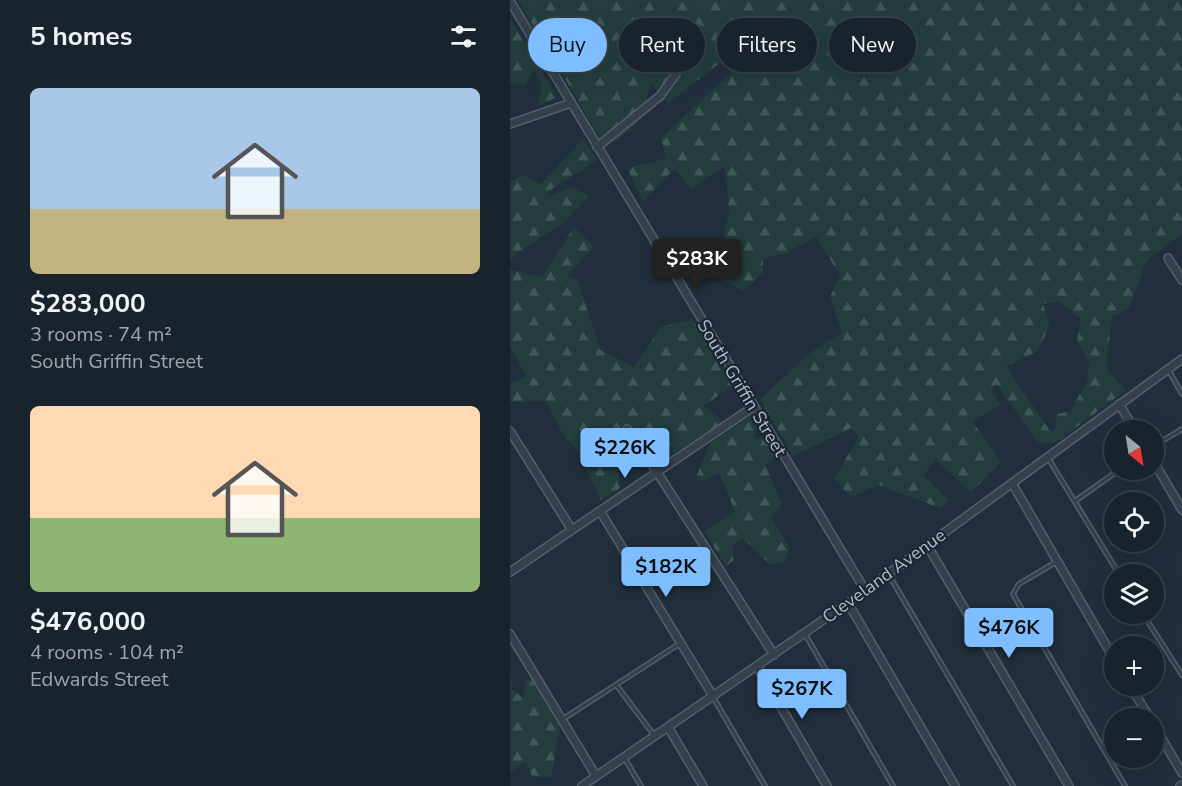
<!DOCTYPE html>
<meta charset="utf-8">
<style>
body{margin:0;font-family:"Nunito Sans",sans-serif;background:#262f39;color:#f1f3f6;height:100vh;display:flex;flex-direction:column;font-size:22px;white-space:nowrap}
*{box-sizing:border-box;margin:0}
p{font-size:20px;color:#9fa4aa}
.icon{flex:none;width:33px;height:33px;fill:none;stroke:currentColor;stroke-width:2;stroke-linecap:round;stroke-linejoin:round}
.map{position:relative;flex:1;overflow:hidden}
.panel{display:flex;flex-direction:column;background:#19232d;width:510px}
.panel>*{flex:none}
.guide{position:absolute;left:18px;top:18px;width:564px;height:54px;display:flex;gap:12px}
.needle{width:39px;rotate:150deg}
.tools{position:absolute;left:594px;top:420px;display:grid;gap:12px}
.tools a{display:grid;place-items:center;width:60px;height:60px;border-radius:50%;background:#19232d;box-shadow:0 6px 24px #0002,0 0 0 2px #374049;font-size:30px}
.price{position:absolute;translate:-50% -51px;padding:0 14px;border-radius:6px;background:#7ebdff;color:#111;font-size:20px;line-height:39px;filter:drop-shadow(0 2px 3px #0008)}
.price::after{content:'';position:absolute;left:50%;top:36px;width:18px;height:14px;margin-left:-9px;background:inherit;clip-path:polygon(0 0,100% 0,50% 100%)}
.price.current{background:#222;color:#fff}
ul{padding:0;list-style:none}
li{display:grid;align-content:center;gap:12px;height:318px;padding:0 30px}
li span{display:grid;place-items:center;height:186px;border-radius:9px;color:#555}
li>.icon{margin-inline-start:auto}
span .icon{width:108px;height:108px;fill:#fffc;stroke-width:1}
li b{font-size:26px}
h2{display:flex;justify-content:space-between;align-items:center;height:72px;padding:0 30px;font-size:26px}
.tag{padding:0 21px;border-radius:27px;background:#19232d;box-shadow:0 6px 24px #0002,0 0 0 2px #374049;font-size:21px;line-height:54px}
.tag.current{background:#7ebdff;color:#111}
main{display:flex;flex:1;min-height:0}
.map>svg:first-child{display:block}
.forest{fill:url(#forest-firs);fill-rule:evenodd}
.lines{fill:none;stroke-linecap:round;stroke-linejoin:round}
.lane-casing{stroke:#535f6a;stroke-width:6}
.street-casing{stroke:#535f6a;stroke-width:10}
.lane{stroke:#34414c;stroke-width:3}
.street{stroke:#34414c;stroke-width:7}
.labels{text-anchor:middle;stroke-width:4.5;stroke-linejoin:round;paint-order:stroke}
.street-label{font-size:18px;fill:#b0bcc8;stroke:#1a2631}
</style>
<main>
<section class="panel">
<h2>5 homes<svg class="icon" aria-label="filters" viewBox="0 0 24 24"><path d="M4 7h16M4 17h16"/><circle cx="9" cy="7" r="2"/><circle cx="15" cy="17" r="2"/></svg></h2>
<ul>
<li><span style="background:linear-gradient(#a9c7e8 65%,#c2b280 0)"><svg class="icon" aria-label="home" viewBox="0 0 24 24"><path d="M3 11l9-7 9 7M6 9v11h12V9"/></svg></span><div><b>$283,000</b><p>3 rooms · 74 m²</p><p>South Griffin Street</p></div></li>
<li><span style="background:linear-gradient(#ffd9b3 60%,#8fb573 0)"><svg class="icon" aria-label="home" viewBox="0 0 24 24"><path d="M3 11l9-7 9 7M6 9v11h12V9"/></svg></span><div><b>$476,000</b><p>4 rooms · 104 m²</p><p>Edwards Street</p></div></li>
</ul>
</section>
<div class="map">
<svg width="672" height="786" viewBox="0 0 672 786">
<defs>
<pattern id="forest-firs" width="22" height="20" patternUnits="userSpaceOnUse" patternTransform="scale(1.5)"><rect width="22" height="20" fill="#233d3d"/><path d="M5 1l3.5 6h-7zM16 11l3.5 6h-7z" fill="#405758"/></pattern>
</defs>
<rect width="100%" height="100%" fill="#212f3c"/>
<!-- forest -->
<path class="forest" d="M8 0H672V234L636 261 619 309 602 316 596 369 616 390 545 443 528 442 486 384 482 393 491 404 463 422 491 462 461 492 426 460 413 475 439 501 430 508 369 485 341 497 324 479 349 436 341 428 283 456 250 399 300 353 332 333 320 297 330 276 306 236 275 254 253 258V273L233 291 206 276 219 210 215 166 181 189 165 168 133 202 117 168 156 159 151 138 226 68 215 59 158 103 141 84 127 124 105 142 89 136ZM549 301 571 319 567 342 579 360 577 382 560 411 547 414 545 430 540 431 496 366 528 351 540 324 533 304Z
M0 18 47 97 28 106 32 85 24 70 15 84 0 83Z
M73 139 87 160 39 191 37 198 61 187 79 196 55 221 4 255 0 262V182L13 175 31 184Z
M64 227 84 247 57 276 68 281 90 350 124 367 151 327 182 319 222 385 194 406 213 422 150 462C136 441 132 427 105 429L110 488 91 500 67 450 52 432 36 401 0 402V383L17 377 0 346V269L32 277Z
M240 416 247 428 243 437 257 439 267 455 255 465 272 504 261 518 280 548 275 561 261 565 232 538 222 547 224 560 216 566 194 531 225 511 209 473 194 480H185L200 443Z
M0 668 2 689 13 698 17 680H22L50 727 41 778 22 776 15 761 3 772 0 771Z"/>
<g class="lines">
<defs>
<path id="lane" d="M659 371 672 394
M644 446 672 429
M538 458 609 574
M565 501 609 470
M546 562 509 584 503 594 615 786
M379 575 503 786
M633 614 672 675
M295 634 383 786
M107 686 144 735
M203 697 255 786
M53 719 169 644
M115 759 131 786"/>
<path id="street" d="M0 1 355 590
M0 124 61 103
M87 147 150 96 166 74
M658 258 672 280
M609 404 625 430
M117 429 147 472 264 655
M0 431 62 530
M644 462 672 510
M502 483 604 659
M90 511 203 696
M417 545 559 786
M0 572 243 407
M338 603 445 786
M0 634 86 776
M247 666 317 786
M620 686 640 718
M644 725 672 773
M158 727 193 786
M72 786 338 603 672 359
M670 786 672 785"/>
</defs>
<!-- lane casing -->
<use href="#lane" class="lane-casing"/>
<!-- street casing -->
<use href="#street" class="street-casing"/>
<!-- lane -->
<use href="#lane" class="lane"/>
<!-- street -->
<use href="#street" class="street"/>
</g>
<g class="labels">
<!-- street labels -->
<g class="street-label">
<text transform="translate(232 388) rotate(59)" y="6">South Griffin Street</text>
<text transform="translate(374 576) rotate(-36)" y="6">Cleveland Avenue</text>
</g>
</g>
</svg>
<div class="tools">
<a><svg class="needle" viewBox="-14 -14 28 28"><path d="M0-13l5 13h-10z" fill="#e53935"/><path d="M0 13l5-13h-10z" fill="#9fa4aa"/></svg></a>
<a><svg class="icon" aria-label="locate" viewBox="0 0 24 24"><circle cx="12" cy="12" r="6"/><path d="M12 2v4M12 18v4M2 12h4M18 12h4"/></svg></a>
<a><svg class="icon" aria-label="layers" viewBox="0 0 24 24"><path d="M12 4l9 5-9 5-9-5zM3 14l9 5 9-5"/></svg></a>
<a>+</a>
<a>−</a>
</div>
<b class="price current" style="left:187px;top:290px">$283K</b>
<b class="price" style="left:115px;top:479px">$226K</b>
<b class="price" style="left:156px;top:598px">$182K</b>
<b class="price" style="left:499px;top:659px">$476K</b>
<b class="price" style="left:292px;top:720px">$267K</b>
<div class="guide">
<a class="tag current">Buy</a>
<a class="tag">Rent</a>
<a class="tag">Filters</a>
<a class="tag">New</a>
</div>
</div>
</main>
